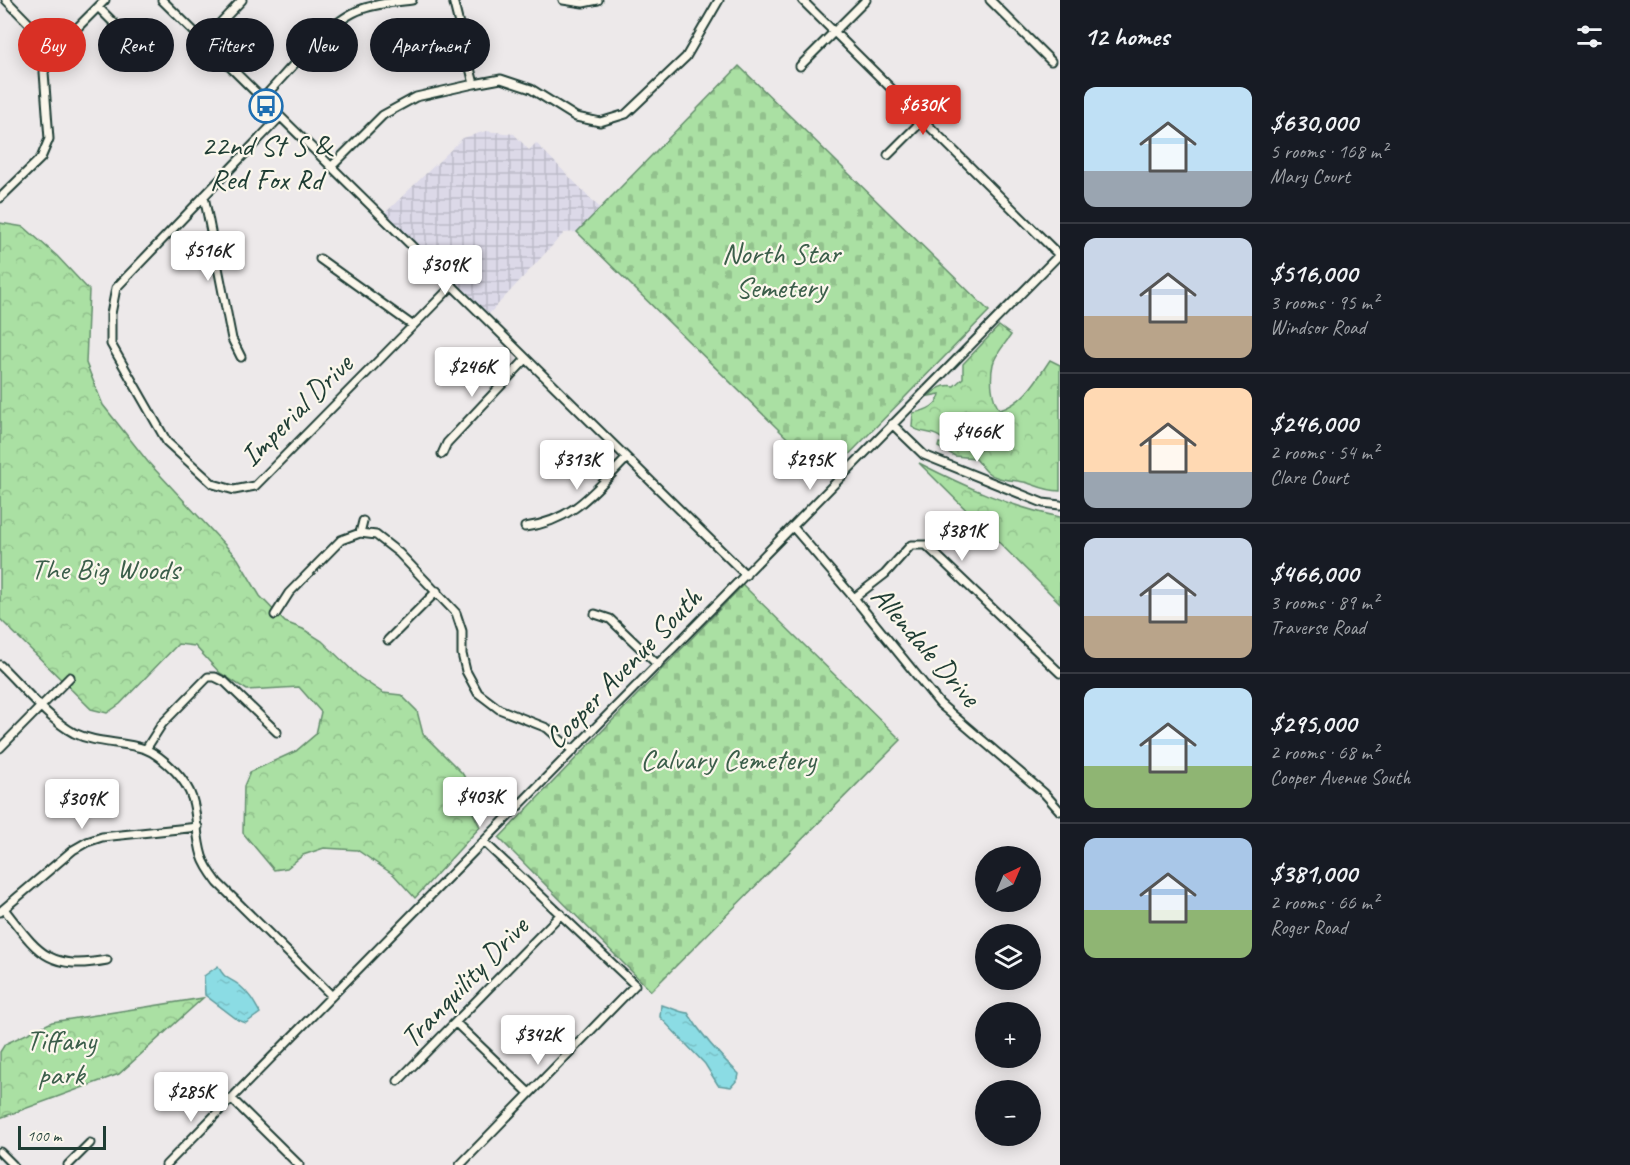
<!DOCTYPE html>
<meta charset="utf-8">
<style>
body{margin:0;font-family:Caveat,sans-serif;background:#242831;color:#f1f3f6;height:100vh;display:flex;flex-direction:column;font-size:22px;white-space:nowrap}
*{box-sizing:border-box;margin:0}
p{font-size:20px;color:#9ea1a6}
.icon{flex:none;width:33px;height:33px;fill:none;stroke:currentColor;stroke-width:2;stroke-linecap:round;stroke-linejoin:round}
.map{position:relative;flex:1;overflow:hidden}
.details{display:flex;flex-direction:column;background:#171b24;width:570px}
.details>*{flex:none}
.banner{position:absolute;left:18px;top:18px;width:570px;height:54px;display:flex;gap:12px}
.needle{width:39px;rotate:44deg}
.buttons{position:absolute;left:975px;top:846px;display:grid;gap:12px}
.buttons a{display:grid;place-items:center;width:66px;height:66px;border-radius:50%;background:#171b24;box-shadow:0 3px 15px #0003;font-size:30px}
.scale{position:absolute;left:18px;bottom:15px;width:88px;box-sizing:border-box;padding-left:6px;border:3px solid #1f3d34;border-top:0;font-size:16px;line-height:21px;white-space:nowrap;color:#1f3d34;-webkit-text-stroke:4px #fbf7ec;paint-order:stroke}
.price{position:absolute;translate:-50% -51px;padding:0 14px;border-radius:6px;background:#fff;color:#222;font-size:20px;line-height:39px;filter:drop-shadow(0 2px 3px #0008)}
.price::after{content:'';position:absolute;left:50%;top:36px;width:18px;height:14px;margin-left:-9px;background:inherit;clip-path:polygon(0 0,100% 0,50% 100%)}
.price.selected{background:#d93025;color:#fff}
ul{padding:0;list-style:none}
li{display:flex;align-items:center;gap:18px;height:150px;padding:0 24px}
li+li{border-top:2px solid #363941}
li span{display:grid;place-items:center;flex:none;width:168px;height:120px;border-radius:12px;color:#555}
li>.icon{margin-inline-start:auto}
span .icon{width:72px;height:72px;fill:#fffc;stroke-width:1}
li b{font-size:26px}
h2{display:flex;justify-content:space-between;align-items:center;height:72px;padding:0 24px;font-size:26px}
.pill{padding:0 21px;border-radius:27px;background:#171b24;box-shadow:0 3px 15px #0003;font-size:21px;line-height:54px}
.pill.selected{background:#d93025;color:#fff}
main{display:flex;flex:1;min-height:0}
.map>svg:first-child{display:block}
.industrial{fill:url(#industrial-grid)}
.forest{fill:url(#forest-crowns);stroke:#648e6c;stroke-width:1.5}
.cemetery{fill:url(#cemetery-stones);stroke:#648e6c;stroke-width:1.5}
.water{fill:url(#water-ripples);stroke:#609c9e;stroke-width:1.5}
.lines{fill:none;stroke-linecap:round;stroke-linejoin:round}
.minor-casing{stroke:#1f3d34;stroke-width:11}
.minor{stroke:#fbf7ec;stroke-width:7}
.labels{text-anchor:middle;stroke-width:4.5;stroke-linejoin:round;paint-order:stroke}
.poi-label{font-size:30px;fill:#1f3d34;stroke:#fbf7ec}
.park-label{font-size:30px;fill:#3b5e4a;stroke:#fbf7ec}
.street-label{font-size:30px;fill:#1f3d34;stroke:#fbf7ec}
</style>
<main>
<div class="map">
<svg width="1060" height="1165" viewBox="0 0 1060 1165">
<defs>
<pattern id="industrial-grid" width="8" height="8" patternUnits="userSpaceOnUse" patternTransform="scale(1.5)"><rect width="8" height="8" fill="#dcd9e8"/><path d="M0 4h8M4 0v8" fill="none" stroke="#bcbbc8"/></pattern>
<pattern id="forest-crowns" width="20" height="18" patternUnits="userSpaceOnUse" patternTransform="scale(1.5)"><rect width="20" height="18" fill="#aae0a3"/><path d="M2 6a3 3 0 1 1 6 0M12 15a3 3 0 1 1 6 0" fill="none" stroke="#92c18d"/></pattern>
<pattern id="cemetery-stones" width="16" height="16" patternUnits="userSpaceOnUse" patternTransform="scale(1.5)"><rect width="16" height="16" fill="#aae0a3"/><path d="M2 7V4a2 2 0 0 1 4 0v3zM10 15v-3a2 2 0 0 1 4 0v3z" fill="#92c18d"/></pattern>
<pattern id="water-ripples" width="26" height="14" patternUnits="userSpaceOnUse" patternTransform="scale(1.5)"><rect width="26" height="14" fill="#8bdce4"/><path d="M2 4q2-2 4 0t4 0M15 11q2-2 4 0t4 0" fill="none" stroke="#78bec4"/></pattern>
</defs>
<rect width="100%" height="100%" fill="#ede9ea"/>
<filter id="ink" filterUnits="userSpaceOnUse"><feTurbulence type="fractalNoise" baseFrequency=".0167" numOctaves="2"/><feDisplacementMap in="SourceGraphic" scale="12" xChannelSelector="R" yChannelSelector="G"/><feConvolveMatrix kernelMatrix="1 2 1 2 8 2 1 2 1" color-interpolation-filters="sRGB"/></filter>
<g filter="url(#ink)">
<!-- industrial -->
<path class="industrial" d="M486 131 514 134 529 150 536 143 600 208 577 232 564 233 489 314 385 213 463 138Z"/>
<!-- forest -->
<path class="forest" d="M0 223 24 227 57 256 89 290 86 363 103 405 148 462 238 559 260 596 285 622 303 629 322 641 359 677 383 693 401 695 417 711 423 734 462 773 472 789 470 807 480 827 415 898 394 875 357 850 324 848 303 855 287 868 274 870 243 833 244 786 250 772 296 751 316 734 321 712 299 687 247 690 220 673 195 646 178 644 120 704 107 713 91 709 0 619Z
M999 326 1011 335C1005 344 995 355 993 364 990 378 991 400 1000 410 1025 402 1037 379 1050 360L1060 365V491C1048 491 1039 487 1028 483 1015 479 999 482 987 472 983 468 979 462 975 458L955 456 938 447 939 443 947 444C934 428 924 436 912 427L913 413C924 411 938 407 940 394L929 396C936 389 943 384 954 386L963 378V364Z
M919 463C964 486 1010 507 1060 517V603Z
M203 998 119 1074 0 1118V1052L5 1044 52 1022Z"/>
<!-- cemetery -->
<path class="cemetery" d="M739 66 989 311 827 477 577 232Z
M743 585 901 740 651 991 499 838Z"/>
<!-- water -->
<path class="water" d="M218 966C225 980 228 977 239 985 249 993 254 1002 260 1013L246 1023 238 1020 205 995 204 976Z
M661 1005C672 1007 677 1012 688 1013 702 1036 719 1055 739 1074L738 1079 731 1087 718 1085 705 1064 660 1017Z"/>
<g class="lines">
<defs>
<path id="minor" d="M6 0 55 50
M162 0 746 575
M453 0 474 84
M563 0 583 3 598 0
M802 0 1060 256
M990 0 1051 61
M98 7 146 55 156 52
M203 41 242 0
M800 66 866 0
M263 98C288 72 329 20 362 9 378 3 395 2 412 0
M280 117 116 288 111 314V344L167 442 213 484 234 490 255 486 452 286
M888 155 924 119
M331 167 383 115 416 97 474 84 501 79 531 89 576 117 600 122 626 114 686 57 719 0
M204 196 232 339 241 357
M0 198 41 158 49 139 44 72 55 50 105 0
M320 259 412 325
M892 424 924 455 1043 503 1060 505
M442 454 447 443 526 359
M525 527C574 521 595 490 627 458
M793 527 854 598 940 704 1044 793 1060 811
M360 533 363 521
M854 598 885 574 911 545H926L1060 673
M595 614 610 619 658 665
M275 615 289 593 341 540 360 533 376 535 399 553 456 613 462 631V654L466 671 478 693 499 709 547 728 573 751
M388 640 437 591
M0 665C21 685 49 720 74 733 97 744 122 741 145 749 156 753 167 763 175 771 203 800 192 823 202 856 205 866 212 875 218 883L332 996
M0 748 70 677
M146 749 162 724 208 677H215L225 682 277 732
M4 909C38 952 47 971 107 960
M0 912 73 850 87 842 102 837 198 827
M456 1023 529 1093
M398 1081 561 914
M232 1099 299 1165
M0 1152 13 1165
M68 1165 90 1143
M166 1165 1060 254
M460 1165 635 985 484 842"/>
</defs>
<!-- minor casing -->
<use href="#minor" class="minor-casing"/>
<!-- minor -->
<use href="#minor" class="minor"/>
</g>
</g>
<!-- icons -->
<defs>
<symbol id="bus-ring" viewBox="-11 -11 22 22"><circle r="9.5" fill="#fbf7ec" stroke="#1f6fb2" stroke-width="1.5"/><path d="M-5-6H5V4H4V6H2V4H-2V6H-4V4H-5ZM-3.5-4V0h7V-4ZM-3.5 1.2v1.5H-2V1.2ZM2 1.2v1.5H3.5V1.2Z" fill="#1f6fb2"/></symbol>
</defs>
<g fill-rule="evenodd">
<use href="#bus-ring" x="247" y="87" width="38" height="38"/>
</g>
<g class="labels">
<!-- poi labels -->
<g class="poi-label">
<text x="266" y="155">22nd St S &amp;<tspan x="266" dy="34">Red Fox Rd</tspan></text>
</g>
<!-- park labels -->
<g class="park-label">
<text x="781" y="263">North Star<tspan x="781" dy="34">Semetery</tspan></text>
<text x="105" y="579">The Big Woods</text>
<text x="728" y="769">Calvary Cemetery</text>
<text x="61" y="1050">Tiffany<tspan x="61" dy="34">park</tspan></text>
</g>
<!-- street labels -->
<g class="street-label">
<text transform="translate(296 410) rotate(-45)" y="10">Imperial Drive</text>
<text transform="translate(926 646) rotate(49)" y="10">Allendale Drive</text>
<text transform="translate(623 668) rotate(-46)" y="10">Cooper Avenue South</text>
<text transform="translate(464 982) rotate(-46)" y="10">Tranquility Drive</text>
</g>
</g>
</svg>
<div class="buttons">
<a><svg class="needle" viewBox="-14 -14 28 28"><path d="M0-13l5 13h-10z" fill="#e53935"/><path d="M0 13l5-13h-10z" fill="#9ea1a6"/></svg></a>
<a><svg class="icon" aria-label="layers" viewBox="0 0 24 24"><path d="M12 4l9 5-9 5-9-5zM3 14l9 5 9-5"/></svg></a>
<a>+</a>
<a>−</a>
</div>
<div class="scale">100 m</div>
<b class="price selected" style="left:923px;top:136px">$630K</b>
<b class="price" style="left:208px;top:282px">$516K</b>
<b class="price" style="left:445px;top:296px">$309K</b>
<b class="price" style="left:472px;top:398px">$246K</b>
<b class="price" style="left:977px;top:463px">$466K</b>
<b class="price" style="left:577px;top:491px">$313K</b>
<b class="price" style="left:810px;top:491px">$295K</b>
<b class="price" style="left:962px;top:562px">$381K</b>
<b class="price" style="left:480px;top:828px">$403K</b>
<b class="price" style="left:82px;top:830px">$309K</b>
<b class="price" style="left:538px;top:1066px">$342K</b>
<b class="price" style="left:191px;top:1123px">$285K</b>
<div class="banner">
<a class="pill selected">Buy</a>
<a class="pill">Rent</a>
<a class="pill">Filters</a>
<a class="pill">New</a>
<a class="pill">Apartment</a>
</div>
</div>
<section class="details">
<h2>12 homes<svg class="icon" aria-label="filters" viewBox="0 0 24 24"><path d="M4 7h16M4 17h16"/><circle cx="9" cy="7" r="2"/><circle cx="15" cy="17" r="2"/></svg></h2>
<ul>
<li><span style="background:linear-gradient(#bfe0f5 70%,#9aa5b1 0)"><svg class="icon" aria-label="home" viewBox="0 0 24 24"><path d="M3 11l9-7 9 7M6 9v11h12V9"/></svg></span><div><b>$630,000</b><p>5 rooms · 168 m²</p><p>Mary Court</p></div></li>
<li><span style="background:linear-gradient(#c9d6e8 65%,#b9a48a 0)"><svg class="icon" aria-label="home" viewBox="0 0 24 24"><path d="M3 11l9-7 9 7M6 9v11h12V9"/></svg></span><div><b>$516,000</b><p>3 rooms · 95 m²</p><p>Windsor Road</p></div></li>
<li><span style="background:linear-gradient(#ffd9b3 70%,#9aa5b1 0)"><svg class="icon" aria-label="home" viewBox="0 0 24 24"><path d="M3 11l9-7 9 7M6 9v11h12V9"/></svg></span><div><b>$246,000</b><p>2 rooms · 54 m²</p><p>Clare Court</p></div></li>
<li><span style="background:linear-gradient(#c9d6e8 65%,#b9a48a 0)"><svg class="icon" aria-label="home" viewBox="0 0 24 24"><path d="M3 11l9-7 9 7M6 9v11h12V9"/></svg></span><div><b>$466,000</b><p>3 rooms · 89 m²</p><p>Traverse Road</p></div></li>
<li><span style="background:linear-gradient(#bfe0f5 65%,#8fb573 0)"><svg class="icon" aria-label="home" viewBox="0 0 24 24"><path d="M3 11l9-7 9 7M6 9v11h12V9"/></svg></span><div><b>$295,000</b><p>2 rooms · 68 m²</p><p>Cooper Avenue South</p></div></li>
<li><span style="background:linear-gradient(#a9c7e8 60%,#8fb573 0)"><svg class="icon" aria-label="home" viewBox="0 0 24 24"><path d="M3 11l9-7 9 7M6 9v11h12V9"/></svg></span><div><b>$381,000</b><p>2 rooms · 66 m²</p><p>Roger Road</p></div></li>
</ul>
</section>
</main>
